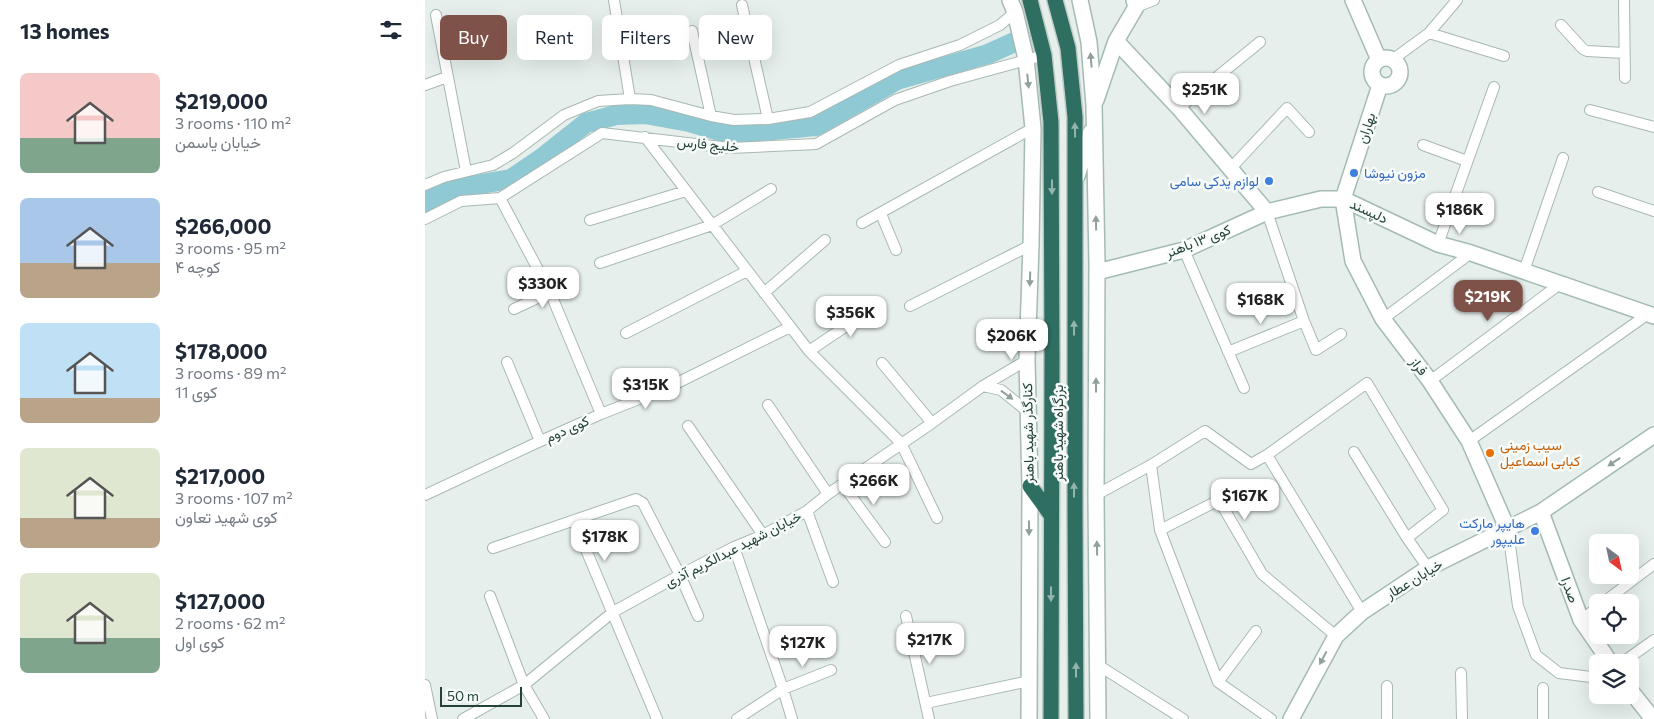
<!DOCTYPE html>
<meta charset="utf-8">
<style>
body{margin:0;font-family:Commissioner,Vazirmatn,sans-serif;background:#f2f2f3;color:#1f2937;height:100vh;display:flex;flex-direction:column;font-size:19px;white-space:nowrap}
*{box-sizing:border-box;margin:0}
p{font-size:16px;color:#747a83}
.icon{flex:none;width:28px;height:28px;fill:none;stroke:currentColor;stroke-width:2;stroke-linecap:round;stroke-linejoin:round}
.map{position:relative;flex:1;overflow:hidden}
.panel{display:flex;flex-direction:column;background:#fff;width:425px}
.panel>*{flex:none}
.guide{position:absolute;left:15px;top:15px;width:475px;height:45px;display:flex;gap:10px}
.needle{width:32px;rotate:147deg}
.tools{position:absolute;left:1164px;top:534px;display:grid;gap:10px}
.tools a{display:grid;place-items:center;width:50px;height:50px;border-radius:8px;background:#fff;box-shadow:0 5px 20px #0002;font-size:25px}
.scale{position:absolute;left:15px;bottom:12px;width:82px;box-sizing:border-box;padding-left:5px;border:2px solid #24423a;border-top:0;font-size:14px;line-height:18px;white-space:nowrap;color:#24423a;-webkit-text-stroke:4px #f7fbf9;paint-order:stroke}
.price{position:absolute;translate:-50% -42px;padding:0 11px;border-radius:10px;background:#fff;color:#222;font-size:16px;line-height:32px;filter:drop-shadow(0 1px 2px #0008)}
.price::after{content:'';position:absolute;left:50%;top:30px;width:15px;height:11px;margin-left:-8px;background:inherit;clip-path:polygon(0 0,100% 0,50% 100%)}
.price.selected{background:#7f5249;color:#fff}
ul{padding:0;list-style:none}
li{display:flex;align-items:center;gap:15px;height:125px;padding:0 20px}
li span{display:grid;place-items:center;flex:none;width:140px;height:100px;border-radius:8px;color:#555}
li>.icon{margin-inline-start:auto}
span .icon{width:60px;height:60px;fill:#fffc;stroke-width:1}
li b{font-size:21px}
h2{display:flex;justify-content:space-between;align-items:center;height:60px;padding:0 20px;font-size:21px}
.tag{padding:0 18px;border-radius:8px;background:#fff;box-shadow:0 5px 20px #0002;font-size:18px;line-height:45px}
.tag.selected{background:#7f5249;color:#fff}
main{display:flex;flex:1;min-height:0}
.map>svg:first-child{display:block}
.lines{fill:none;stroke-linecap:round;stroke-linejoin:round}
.river{stroke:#8ec9d4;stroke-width:20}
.street-casing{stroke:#a8b8b2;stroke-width:12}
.secondary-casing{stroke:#a4bbb3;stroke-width:18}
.highway-casing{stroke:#c2cac8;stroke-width:18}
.street{stroke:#fff;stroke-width:10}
.secondary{stroke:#fff;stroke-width:15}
.highway{stroke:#2f6f62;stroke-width:15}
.oneway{fill:#92a09c}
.oneway2{fill:#93b5ae}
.shop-dot{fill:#3f7fe0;stroke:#f7fbf9;stroke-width:2}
.food-dot{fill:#e8710a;stroke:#f7fbf9;stroke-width:2}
.labels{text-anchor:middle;stroke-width:5;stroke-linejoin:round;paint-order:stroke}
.street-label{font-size:14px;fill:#24423a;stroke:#f7fbf9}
.shop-label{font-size:14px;fill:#366cbe;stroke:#f7fbf9;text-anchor:end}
.food-label{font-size:14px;fill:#c56008;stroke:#f7fbf9;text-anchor:start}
</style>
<main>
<section class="panel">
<h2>13 homes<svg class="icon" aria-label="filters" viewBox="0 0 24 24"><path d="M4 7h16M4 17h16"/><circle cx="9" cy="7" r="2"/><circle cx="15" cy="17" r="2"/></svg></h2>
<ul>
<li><span style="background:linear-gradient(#f6c9c9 65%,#7fa58c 0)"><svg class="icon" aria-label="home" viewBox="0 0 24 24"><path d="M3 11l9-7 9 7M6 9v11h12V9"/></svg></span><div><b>$219,000</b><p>3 rooms · 110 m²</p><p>خیابان یاسمن</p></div></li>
<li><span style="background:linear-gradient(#a9c7e8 65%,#b9a48a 0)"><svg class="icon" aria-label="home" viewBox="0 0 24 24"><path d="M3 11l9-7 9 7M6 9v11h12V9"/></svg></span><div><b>$266,000</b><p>3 rooms · 95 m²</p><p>کوچه ۴</p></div></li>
<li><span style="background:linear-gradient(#bfe0f5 75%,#b9a48a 0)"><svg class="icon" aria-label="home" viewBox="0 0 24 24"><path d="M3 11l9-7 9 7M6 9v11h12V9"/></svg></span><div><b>$178,000</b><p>3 rooms · 89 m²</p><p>کوی 11</p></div></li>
<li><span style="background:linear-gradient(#dfe7d0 70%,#b9a48a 0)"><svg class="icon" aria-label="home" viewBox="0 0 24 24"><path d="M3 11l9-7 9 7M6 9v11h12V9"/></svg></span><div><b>$217,000</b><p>3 rooms · 107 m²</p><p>کوی شهید تعاون</p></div></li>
<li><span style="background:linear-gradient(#dfe7d0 65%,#7fa58c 0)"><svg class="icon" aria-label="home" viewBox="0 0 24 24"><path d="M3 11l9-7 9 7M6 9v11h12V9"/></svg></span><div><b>$127,000</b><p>2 rooms · 62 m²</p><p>کوی اول</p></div></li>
</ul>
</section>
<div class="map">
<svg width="1229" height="719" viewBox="0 0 1229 719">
<rect width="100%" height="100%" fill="#e6efeb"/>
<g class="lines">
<!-- river -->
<path class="river" d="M0 202 32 188 86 179 117 158 161 123 191 115 220 114 264 122 304 134 391 126 472 80 563 54 592 41"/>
<defs>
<path id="street" d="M189 0 205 99
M1199 0 1200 78
M317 5 343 119
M711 7 729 0
M11 15 41 171
M1136 25 1158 49 1162 51 1199 53
M267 31 286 116
M1004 33 1079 56
M967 60 1004 33 1032 0
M0 85 22 77
M754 108 835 42
M1165 110 1229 127
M220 137 384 351 476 443 512 518
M998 145 1042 161
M806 168 862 108 884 132
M0 185 19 177 68 165 88 153 139 115 173 101 205 99 226 100 286 116 309 120 343 119 385 112 474 65 535 45 575 25 590 12
M1173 192 1229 211
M75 198 125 292 176 414
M842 212 879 321 891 350 916 334
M456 214 471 250
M0 219 36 201 75 198 177 133 305 148 391 144 470 100 525 81 619 55
M165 220 261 191
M437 223 608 128
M1013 244 1069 87
M759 250 819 388
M175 263 287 225 346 189
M1099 271 1138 158
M339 293 400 240
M485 306 606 245
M89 309 125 292
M958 319 1046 253
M201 333 322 271
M384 351 454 304
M803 352 879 321
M82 362 115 441
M457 363 507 423
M1005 381 1135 284
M558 386 576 390 602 411
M343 405 403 494
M263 426 338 535
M1044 441 1223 314
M929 452 982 538 1003 568
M842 455 937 612
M726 465 735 530 794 500 837 574 911 636
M418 485 460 542
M0 495 109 444 176 414 244 387 365 327
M671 495 726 465 780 431 826 464 842 455 942 383 1018 510 982 538
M382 511 408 582
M149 521 232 719
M735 530 793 682
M1083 530 1093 606 1111 655 1134 673 1166 677 1172 674
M309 547 358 689 367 719
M68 548 211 499 218 503 255 575 273 616
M65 596 99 685 119 719
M1179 602 1229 564
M481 616 504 719
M1156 620 1172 608
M1198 662 1229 640
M673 665 758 719
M1036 673 1037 719
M793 682 846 719
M793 682 831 631
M0 685 7 719
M962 686V719
M1118 688V719
M501 703 604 681
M38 719 99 685 188 612 255 575 309 547 338 535 382 511 403 494 507 423 558 386 602 360
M312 719 358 689 406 670"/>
<path id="secondary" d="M585 0 590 12 601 59 608 128 606 245 602 360 605 486 604 719
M655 0 664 42 669 106 672 264 671 495 673 719
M928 0 954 60
M691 41 754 108 842 212
M947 72a14 14 0 1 1 28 0a14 14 0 1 1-28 0Z
M955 85 918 199 928 261 958 319 1005 381 1044 441 1083 530
M671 100 691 41 711 7 709 0
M652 176 666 132
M672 272 759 250 842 212 896 199H918L1013 244 1046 253 1229 316
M1116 512 1156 620 1185 662
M1205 690 1224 714 1229 717
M866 719 911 636 937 612 1003 568 1116 512 1229 435"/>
<path id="highway" d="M605 0 619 55 626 122 627 356 626 719
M630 0 643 48 650 117V509L651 719
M605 486 626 515"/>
</defs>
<!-- street casing -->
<use href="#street" class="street-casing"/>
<!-- secondary casing -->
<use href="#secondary" class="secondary-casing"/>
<!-- highway casing -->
<use href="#highway" class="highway-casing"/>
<!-- street -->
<use href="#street" class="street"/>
<!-- secondary -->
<use href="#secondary" class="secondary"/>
<!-- highway -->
<use href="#highway" class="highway"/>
</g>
<!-- one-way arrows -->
<defs><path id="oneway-solid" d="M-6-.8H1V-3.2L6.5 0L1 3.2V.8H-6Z" transform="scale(1.25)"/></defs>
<g class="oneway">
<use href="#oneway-solid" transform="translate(666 60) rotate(-95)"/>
<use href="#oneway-solid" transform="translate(603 81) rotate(84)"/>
<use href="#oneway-solid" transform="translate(671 223) rotate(-91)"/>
<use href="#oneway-solid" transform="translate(605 279) rotate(92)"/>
<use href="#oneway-solid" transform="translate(671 385) rotate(-90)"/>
<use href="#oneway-solid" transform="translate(582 395) rotate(36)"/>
<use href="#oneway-solid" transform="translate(1189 462) rotate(146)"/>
<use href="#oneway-solid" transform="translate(604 528) rotate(90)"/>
<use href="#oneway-solid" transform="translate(672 548) rotate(-91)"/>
<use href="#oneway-solid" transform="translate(898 658) rotate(118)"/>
</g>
<g class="oneway2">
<use href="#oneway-solid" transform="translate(650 130) rotate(-91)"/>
<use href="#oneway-solid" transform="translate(627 187) rotate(90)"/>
<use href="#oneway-solid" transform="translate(649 328) rotate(-90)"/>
<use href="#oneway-solid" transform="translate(649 490) rotate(-90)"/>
<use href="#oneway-solid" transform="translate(626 594) rotate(90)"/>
<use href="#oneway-solid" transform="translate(651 670) rotate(-90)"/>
</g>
<!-- markers -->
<g class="shop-dot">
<circle cx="929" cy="173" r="5"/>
<circle cx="844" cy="181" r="5"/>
<circle cx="1110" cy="531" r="5"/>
</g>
<circle class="food-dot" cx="1065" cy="453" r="5"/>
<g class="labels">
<!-- street labels -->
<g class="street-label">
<text transform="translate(941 128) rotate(-72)" y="5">بهاران</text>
<text transform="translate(283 144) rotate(5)" y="5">خلیج فارس</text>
<text transform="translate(944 211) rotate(25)" y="5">دلپسند</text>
<text transform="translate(773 241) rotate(-21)" y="5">کوی ۱۳ باهنر</text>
<text transform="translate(994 366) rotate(52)" y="5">فراز</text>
<text transform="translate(142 429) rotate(-24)" y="5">کوی دوم</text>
<text transform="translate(603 433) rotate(-91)" y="5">کنارگذر شهید باهنر</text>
<text transform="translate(633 433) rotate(-90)" y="5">بزرگراه شهید باهنر</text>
<text transform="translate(308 549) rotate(-27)" y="5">خیابان شهید عبدالکریم آذری</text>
<text transform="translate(989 579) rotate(-31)" y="5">خیابان عطار</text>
<text transform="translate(1145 590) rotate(69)" y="5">صدرا</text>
</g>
<!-- shop labels -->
<g class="shop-label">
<text x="939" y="178" text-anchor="start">مزون نیوشا</text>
<text x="834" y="186">لوازم یدکی سامی</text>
<text x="1100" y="528">هایپر مارکت<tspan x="1100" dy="16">علیپور</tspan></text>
</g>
<!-- food labels -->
<g class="food-label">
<text x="1075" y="450">سیب زمینی<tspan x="1075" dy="16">کبابی اسماعیل</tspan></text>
</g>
</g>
</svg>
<div class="tools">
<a><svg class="needle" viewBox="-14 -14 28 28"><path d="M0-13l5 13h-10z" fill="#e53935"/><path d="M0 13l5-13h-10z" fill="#747a83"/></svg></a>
<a><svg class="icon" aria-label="locate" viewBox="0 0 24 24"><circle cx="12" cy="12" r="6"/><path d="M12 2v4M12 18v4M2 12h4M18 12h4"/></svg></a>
<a><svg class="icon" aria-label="layers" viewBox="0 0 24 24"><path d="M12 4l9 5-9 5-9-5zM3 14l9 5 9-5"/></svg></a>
</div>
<div class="scale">50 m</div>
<b class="price" style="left:780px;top:115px">$251K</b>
<b class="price" style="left:1035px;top:235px">$186K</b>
<b class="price" style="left:118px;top:309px">$330K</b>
<b class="price selected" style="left:1063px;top:322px">$219K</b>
<b class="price" style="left:836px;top:325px">$168K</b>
<b class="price" style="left:426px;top:338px">$356K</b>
<b class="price" style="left:587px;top:361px">$206K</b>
<b class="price" style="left:221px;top:410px">$315K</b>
<b class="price" style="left:449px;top:506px">$266K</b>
<b class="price" style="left:820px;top:521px">$167K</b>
<b class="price" style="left:180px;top:562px">$178K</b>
<b class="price" style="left:505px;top:665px">$217K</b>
<b class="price" style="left:378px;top:668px">$127K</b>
<div class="guide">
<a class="tag selected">Buy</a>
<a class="tag">Rent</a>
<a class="tag">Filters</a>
<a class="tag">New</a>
</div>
</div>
</main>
